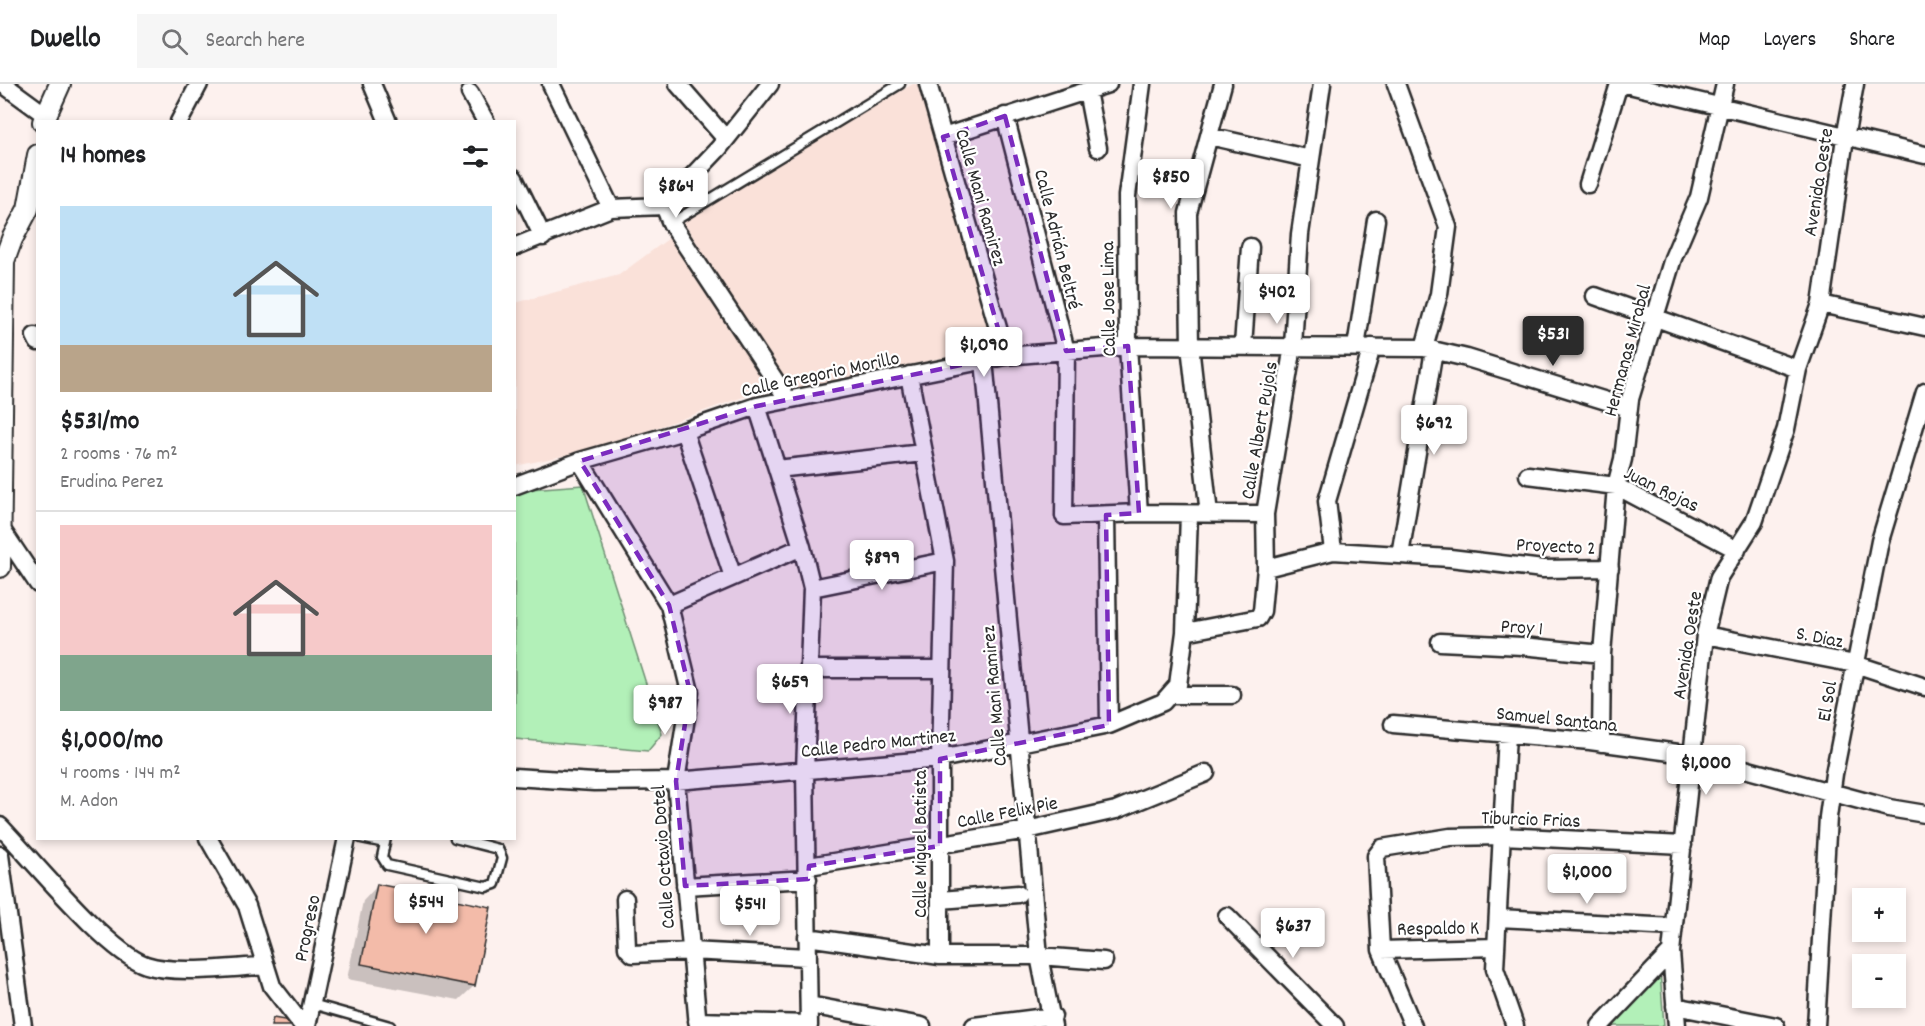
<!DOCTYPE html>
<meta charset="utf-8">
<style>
body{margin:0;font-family:Dekko,sans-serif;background:#f6f6f6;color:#202124;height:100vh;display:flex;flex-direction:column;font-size:22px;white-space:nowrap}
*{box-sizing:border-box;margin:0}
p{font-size:20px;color:#757577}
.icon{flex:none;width:33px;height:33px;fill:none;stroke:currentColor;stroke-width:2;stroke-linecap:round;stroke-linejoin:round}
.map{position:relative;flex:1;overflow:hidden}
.panel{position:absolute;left:36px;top:36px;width:480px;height:720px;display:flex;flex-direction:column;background:#fff;border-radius:0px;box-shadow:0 3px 9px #0003}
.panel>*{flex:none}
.buttons{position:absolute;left:1852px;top:804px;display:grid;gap:12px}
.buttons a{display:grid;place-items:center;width:54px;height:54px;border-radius:0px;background:#fff;box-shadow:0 3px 9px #0003;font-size:30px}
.price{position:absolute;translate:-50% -51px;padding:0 14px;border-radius:6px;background:#fff;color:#222;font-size:20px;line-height:39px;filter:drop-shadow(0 2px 3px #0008)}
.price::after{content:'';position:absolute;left:50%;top:36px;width:18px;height:14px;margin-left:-9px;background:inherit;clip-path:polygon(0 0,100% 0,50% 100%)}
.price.on{background:#2b2b2b;color:#fff}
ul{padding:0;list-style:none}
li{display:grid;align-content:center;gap:12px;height:318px;padding:0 24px}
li+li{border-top:2px solid #e0e0e0}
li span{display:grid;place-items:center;height:186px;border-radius:0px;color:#555}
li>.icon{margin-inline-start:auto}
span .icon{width:108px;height:108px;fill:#fffc;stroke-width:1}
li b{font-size:26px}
h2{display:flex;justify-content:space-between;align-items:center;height:72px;padding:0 24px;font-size:26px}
header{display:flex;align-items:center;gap:36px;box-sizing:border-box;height:84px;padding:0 30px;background:#fff;border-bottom:2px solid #e0e0e0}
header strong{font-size:28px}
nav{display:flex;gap:33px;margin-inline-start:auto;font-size:21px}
.search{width:420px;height:54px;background:#f6f6f6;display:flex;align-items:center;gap:15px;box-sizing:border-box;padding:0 21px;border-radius:0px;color:#757577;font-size:22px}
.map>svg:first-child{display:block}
.built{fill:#fae1d9}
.green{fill:#b2f0b8;stroke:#6e8e72;stroke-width:1.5}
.shadow{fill:#0003}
.building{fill:#f3bba9;stroke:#2b2b2b;stroke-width:1.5}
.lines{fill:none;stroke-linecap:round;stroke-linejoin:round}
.service-casing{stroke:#2b2b2b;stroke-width:13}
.minor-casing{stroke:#2b2b2b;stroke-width:21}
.tertiary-casing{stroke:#2b2b2b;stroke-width:24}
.service{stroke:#fff;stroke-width:8}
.minor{stroke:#fff;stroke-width:16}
.tertiary{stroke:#fff;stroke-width:20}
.marked{fill:#7b2cbf;fill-opacity:0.2;stroke:#7b2cbf;stroke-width:4.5;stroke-dasharray:12 8;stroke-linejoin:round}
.labels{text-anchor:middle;stroke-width:4.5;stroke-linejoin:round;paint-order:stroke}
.street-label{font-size:20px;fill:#2b2b2b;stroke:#fff}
</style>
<header>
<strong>Dwello</strong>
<div class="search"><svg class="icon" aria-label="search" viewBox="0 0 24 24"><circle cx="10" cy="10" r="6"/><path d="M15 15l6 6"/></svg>Search here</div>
<nav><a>Map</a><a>Layers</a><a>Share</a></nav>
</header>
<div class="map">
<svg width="1925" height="942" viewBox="0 0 1925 942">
<rect width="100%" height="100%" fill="#fdf1ee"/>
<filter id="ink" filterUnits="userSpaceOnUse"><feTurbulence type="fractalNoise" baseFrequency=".0167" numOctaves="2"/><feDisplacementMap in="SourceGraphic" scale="12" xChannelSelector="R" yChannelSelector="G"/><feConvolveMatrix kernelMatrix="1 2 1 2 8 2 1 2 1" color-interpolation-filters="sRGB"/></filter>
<g filter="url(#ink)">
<!-- built -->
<path class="built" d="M913 0H920L945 90 1003 261 791 306 682 136Z
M672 152 769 304 596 365 515 382V219L619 191Z"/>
<!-- green -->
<path class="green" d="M583 401 662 650 648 667 515 655 514 410 529 405Z
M1660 887 1664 942H1610Z"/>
<!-- shadow -->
<path class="shadow" d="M377 802 474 902 459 916 347 895 363 817Z"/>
<!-- building -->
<path class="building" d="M377 800 491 823 475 902 361 880Z
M273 934 291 937 290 942H271Z"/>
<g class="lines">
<defs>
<path id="service" d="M671 139 900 0
M361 754 385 759
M386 754 382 773 387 781 486 803 495 800 502 774 498 765 455 754
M312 920 390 942"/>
<path id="minor" d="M3 0 44 30
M372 0 388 38
M551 0 611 124
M678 0 726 55
M928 0 1006 272
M1396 0 1448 143 1439 210 1424 264
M1625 0 1925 71
M1087 7 1098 64
M470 9 486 38
M1005 32 1066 267 1064 432 1139 429 1265 430
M179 38 199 0
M1209 52 1311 75
M943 53 1108 0
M514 94 543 153
M1588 100 1619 0
M664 122 671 139 788 316
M514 163 611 124 664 122 719 64 770 0
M1595 212 1798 285
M1821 220 1925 243
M35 252 38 258
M1243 262 1250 163
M1356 263 1376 136
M984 276 1039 872 1053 942
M909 291 945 477 940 675V872
M757 322 802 463 812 504 805 686 809 942
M684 347 733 493
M580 377 669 521 690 608 676 697 698 942
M777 385 923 369
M1528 391 1616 402 1737 466
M514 402 580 377 684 347 757 322 1006 272 1128 262 1424 264 1467 274 1629 324
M1139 429 1128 262 1127 112 1142 0
M1209 430 1190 262 1188 129 1223 0
M1106 431 1109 641
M2 446 38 500
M1333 467 1327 417 1372 263
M1400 471 1434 266
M1266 484 1265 430 1293 262 1300 150 1322 0
M812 504 945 477
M669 521 802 463
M1185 548 1258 534 1262 527 1266 484 1333 467 1450 474 1543 485 1610 484
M1705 551 1855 580 1925 603
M1440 558 1522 562 1602 570
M809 585H942
M1172 611H1232
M1393 640 1590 657 1693 671 1889 724 1925 730
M1507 650 1495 885 1515 942
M1601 659 1602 570 1616 402 1623 375 1630 315 1673 174 1699 113 1725 0
M514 693 594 698 676 697 940 675 1109 641 1163 618 1178 601 1185 548 1189 430
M0 742C32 775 107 868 146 881 176 891 233 883 266 882
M208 754 247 822 272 902 303 942
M0 771 23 942
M809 782 1027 746 1116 726 1206 689
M685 802 808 795
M625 815 627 864 633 870 691 867 807 873
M940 816 1018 810
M1227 832 1335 942
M1498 834 1674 843
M807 853 940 872H1039L1104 877
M1381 866 1496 863
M809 921 922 942
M1675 922 1776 942
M697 937 809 940
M307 942 347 754
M974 942 1053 932
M1413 942 1381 866 1376 772 1382 764 1450 753 1502 752 1683 761
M1600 942 1671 868
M1677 942 1671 868 1705 551 1719 493 1754 438 1786 345 1798 285 1821 220 1845 54 1855 0
M1816 942 1828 733 1834 690 1880 457 1925 308"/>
<path id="tertiary" d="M43 38 60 0
M0 483 4 177 12 155 28 125 38 71"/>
</defs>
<!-- service casing -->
<use href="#service" class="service-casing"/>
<!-- minor casing -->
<use href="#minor" class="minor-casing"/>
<!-- tertiary casing -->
<use href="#tertiary" class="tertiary-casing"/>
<!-- service -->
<use href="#service" class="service"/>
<!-- minor -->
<use href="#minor" class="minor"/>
<!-- tertiary -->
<use href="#tertiary" class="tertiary"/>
</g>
</g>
<!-- marked area -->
<path class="marked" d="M1005 32 1066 267 1128 262 1139 429 1106 431 1109 641 940 675V762L809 782 808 795 685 802 676 697 690 608 669 521 580 377 757 322 1006 272 943 53Z"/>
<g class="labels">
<!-- street labels -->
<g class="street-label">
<text transform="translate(1817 98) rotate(-81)" y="7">Avenida Oeste</text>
<text transform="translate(982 113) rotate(74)" y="7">Calle Mani Ramirez</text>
<text transform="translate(1059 155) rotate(76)" y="7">Calle Adrián Beltré</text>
<text transform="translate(1107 215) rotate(-91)" y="7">Calle Jose Lima</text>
<text transform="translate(1626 266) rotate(-75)" y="7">Hermanas Mirabal</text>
<text transform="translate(820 289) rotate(-12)" y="7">Calle Gregorio Morillo</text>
<text transform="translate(1258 346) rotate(-80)" y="7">Calle Albert Pujols</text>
<text transform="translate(1662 404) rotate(26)" y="7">Juan Rojas</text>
<text transform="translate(1556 461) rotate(3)" y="7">Proyecto 2</text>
<text transform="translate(1522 542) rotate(4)" y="7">Proy 1</text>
<text transform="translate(1820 552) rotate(11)" y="7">S. Diaz</text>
<text transform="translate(1686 561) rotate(-81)" y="7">Avenida Oeste</text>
<text transform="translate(993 612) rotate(-95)" y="7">Calle Mani Ramirez</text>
<text transform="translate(1826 617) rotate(-80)" y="7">El Sol</text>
<text transform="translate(1557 634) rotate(6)" y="7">Samuel Santana</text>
<text transform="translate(878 658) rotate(-6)" y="7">Calle Pedro Martinez</text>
<text transform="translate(1007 727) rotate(-11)" y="7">Calle Felix Pie</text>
<text transform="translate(1531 734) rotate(2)" y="7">Tiburcio Frias</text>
<text transform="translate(919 760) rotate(-90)" y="7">Calle Miguel Batista</text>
<text transform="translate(662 773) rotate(-94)" y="7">Calle Octavio Dotel</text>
<text transform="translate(1438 843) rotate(-1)" y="7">Respaldo K</text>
<text transform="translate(306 844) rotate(-78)" y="7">Progreso</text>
</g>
</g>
</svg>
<div class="buttons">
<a>+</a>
<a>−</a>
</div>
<b class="price" style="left:1171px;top:126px">$850</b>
<b class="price" style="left:676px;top:135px">$864</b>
<b class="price" style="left:1277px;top:241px">$402</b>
<b class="price on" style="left:1553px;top:283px">$531</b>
<b class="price" style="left:984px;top:294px">$1,090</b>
<b class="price" style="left:1434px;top:372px">$692</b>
<b class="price" style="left:882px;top:507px">$899</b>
<b class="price" style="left:790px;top:631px">$659</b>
<b class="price" style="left:665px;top:652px">$987</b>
<b class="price" style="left:1706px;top:712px">$1,000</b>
<b class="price" style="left:1587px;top:821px">$1,000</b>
<b class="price" style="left:426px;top:851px">$544</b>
<b class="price" style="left:750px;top:853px">$541</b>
<b class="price" style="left:1293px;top:875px">$637</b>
<section class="panel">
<h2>14 homes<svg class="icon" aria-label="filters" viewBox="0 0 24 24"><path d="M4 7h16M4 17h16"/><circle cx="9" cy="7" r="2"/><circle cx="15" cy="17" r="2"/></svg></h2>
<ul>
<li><span style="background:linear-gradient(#bfe0f5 75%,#b9a48a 0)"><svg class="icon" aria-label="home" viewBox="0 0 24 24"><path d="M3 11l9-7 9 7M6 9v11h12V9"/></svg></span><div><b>$531/mo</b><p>2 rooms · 76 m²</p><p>Erudina Perez</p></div></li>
<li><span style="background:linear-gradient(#f6c9c9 70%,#7fa58c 0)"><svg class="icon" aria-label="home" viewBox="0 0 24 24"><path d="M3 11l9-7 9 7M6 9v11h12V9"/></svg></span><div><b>$1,000/mo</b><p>4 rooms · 144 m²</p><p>M. Adon</p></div></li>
</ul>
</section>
</div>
